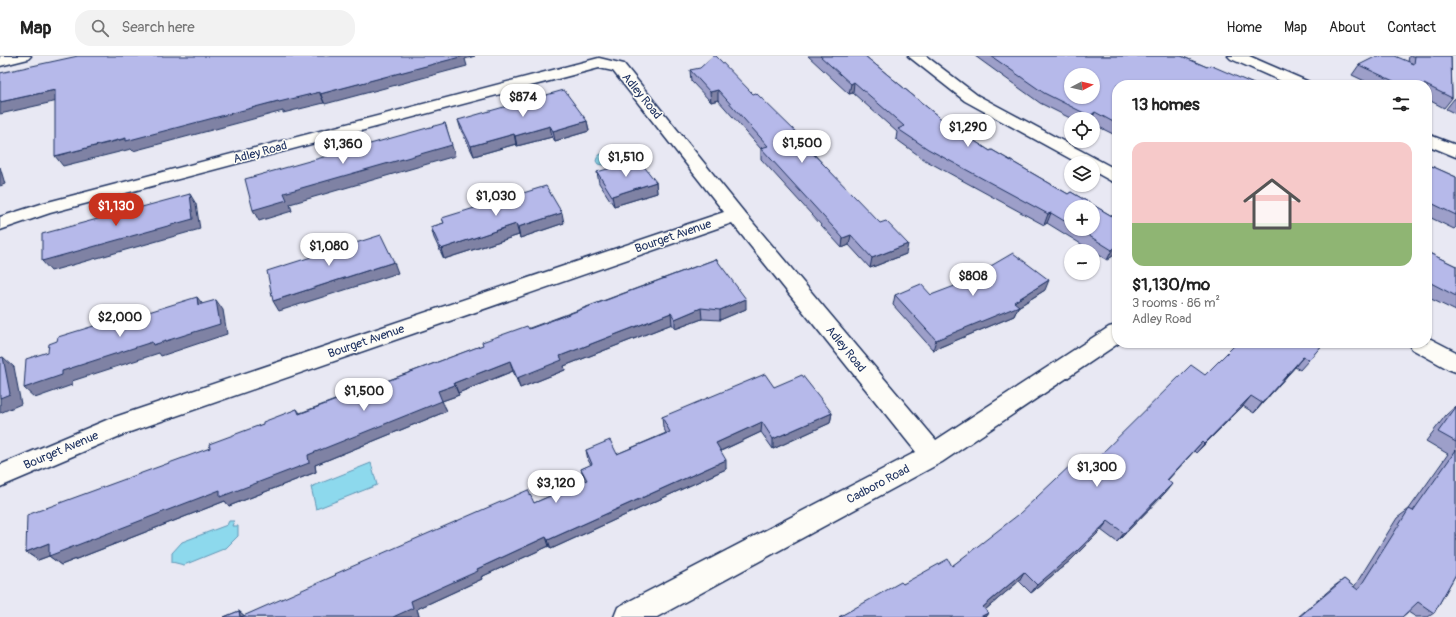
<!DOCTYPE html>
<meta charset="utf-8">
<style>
body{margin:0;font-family:Pangolin,sans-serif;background:#f2f2f2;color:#222;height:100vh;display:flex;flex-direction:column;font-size:15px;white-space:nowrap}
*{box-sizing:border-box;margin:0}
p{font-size:13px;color:#767676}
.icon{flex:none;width:22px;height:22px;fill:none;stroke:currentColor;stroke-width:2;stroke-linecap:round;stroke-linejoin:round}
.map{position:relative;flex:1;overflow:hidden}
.drawer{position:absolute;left:1112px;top:24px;width:320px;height:268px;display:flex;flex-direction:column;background:#fff;border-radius:16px;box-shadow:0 1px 3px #0004}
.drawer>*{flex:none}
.needle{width:26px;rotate:83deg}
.tools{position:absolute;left:1064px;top:12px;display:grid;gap:8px}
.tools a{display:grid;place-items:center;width:36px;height:36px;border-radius:50%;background:#fff;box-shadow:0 1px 3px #0004;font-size:20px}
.price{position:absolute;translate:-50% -34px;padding:0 9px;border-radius:14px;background:#fff;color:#222;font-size:13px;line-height:26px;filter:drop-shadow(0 1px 2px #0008)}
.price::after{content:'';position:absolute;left:50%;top:24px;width:12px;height:9px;margin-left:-6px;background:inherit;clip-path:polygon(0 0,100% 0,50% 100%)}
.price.on{background:#c8321e;color:#fff}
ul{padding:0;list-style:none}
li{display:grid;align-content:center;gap:8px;height:212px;padding:0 20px}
li span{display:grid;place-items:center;height:124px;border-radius:12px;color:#555}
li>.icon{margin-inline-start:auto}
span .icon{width:72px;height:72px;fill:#fffc;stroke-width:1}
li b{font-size:17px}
h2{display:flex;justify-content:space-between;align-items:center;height:48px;padding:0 20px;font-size:17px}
header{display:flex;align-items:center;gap:24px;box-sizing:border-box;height:56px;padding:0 20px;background:#fff;border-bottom:1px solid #e0e0e0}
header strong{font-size:19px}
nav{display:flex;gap:22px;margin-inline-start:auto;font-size:14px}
.search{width:280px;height:36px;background:#f2f2f2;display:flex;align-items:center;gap:10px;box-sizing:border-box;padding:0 14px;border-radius:16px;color:#767676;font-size:15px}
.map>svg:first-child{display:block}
.water{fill:#8dd9ed;stroke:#5f95b4}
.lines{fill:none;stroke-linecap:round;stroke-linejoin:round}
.street-casing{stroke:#1b2f5e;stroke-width:3}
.secondary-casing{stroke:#1b2f5e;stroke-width:3}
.street{fill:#fdfcf7;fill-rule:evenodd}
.secondary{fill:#fdfcf7;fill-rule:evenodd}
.wall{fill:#9d9fc9;stroke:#1b2f5e;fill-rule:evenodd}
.shaded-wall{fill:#7f82a4;stroke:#1b2f5e}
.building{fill:#b6b9ea;stroke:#1b2f5e;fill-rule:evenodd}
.labels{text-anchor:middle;stroke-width:3;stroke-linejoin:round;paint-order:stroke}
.street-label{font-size:12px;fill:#1b2f5e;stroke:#fdfcf7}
</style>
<header>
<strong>Map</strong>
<div class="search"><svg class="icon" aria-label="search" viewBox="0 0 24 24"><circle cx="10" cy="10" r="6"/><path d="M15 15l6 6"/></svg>Search here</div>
<nav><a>Home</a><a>Map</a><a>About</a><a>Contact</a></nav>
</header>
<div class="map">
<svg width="1456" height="561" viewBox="0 0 1456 561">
<rect width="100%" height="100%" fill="#e8e8f3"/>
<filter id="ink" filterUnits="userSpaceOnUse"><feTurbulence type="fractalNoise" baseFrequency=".025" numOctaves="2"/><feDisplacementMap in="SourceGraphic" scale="8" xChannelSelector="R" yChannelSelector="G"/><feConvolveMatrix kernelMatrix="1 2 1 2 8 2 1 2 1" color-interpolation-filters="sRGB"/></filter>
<g filter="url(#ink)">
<!-- water -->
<path class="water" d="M617 95C627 96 637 94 639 106L627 109 622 104C611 103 610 112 598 108L596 105C598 95 609 96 617 95Z
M371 407 377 429 316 453 311 431Z
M229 465H234L232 470H238V480L226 492 184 509 172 506V497L182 486 227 469Z"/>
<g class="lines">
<defs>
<path id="street" d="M0 0H31L28 3 0 10Z
M1228 0H1249L1309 26 1311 29H1290L1231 3Z
M599 2 624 8 743 155 936 384 1109 271 1117 269V287H1119L942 406 657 561H614L618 551 916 396 732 167 127 377 0 431V409L109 363 724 156 613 15 599 12 50 157 0 174V161L44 147Z
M1427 78 1456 89V101L1427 89Z"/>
<path id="secondary" d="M908 0H926L977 39 1117 114V127L1111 125 1093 115V107H1078L965 45Z
M1427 281 1456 296V316L1448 313 1412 293 1409 287H1427Z"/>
</defs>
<!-- street casing -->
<use href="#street" class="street-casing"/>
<!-- secondary casing -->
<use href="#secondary" class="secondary-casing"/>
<!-- street -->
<use href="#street" class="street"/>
<!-- secondary -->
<use href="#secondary" class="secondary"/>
</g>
<!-- wall -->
<path class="wall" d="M808 0H865L945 66 990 95 992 94 1068 138 1071 136 1117 163V197L1107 204 1047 167 1044 169 925 104 896 83 897 76 853 37 849 38ZM1071 151H1093V173H1071Z
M975 0H1181L1207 11 1256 29H1117V80L1093 68V63H1072L1040 47Z
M1409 0H1451L1452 42 1444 52 1427 43V29H1373L1352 19 1359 9 1408 6Z
M690 14 753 38 801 84 906 198 870 212 849 189 842 192 761 103V93L718 44 711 46 691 25Z
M1456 42V58L1446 53 1454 43Z
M458 64 587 65 589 75 555 85 552 81 517 90 516 88 474 100 461 74Z
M1427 108 1456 121V171L1454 173 1427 160Z
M597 116 656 126 657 137 614 150 599 127Z
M442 162 564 167 520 182 519 179 444 203 434 182 431 171 444 167Z
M1427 196 1456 210V255L1427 241Z
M716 203 746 253 720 264 702 263 675 273 672 268 564 310 565 314 520 332 513 315 458 337 459 339 442 345 447 355 315 409 316 416 229 450 225 445 61 509 49 500 38 504 26 496 210 392 297 353 300 357Z
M1045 234 1018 251 1014 260 933 294 893 249 895 239H931Z
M1324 287 1300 314 1295 311 1254 357 1243 350 1196 397 1194 395 1168 424 1165 437 1117 486 1101 474 1071 504 1031 537 1019 525 985 554 988 557 985 561H839L903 528 952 510 1085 414 1205 319Z
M774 331 832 357 830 367 773 393 761 376 721 395 726 413 551 493 549 490 481 521 482 523 417 553 419 560 417 561H224L239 555 244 560 534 447 585 425 581 413 591 409 588 404 586 394 617 398 666 377 663 371 662 361Z
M1456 350V518L1434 557 1428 561H1416L1408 556 1402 561H1298L1333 531 1344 523 1354 531 1397 462 1409 453 1448 398 1426 385 1446 359Z"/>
<!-- shaded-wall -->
<path class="shaded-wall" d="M462 0H475L465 3 467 10 325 48 320 38Z
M854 26 853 37 849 38 851 28Z
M55 34 62 44 0 58V46Z
M718 34V44L711 46 710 36Z
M320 36 324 47 283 57V55L133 95 131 93 63 110 55 100 278 45Z
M1095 56 1092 63H1089L1090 60Z
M587 65 589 75 555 85 553 75Z
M445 67 455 100 290 148 292 155 259 165 253 154 284 137Z
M550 70 552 81 517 90 515 80Z
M514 78 516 88 474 100 471 90Z
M0 111 5 128 0 130Z
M656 126 657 137 614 150 612 140Z
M190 138 196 148 200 173 51 215 42 205Z
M562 157 564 167 520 182 518 171Z
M1051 157 1047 167 1044 169 1048 158Z
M516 168 519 179 444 203 441 193Z
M851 179 849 189 842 192 843 182Z
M908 188 906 198 870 212 872 202Z
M1117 190V197L1107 204 1112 194Z
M394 206 398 217 279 255 273 245Z
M1049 224 1045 234 1018 251 1014 260 933 294 936 284 1014 246Z
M197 241 205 251 198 249Z
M746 243V253L720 264V254Z
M216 244 223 254 227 278 161 300 159 297 72 325V329L35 342 24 332 62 315Z
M701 252 702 263 675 273V263Z
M671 257 672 268 564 310 565 314 520 332 517 322 560 300Z
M3 301 14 311 21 348 0 357V342Z
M1303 301 1295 311 1254 357 1262 347Z
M510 305 513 315 458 337 454 327Z
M455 329 459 339 442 345 447 355 315 409 316 416 229 450 225 445 61 509 49 500 38 504 26 496 49 487 308 399 438 335Z
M1251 340 1243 350 1196 397 1204 388Z
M832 357 830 367 773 393V383Z
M762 366 761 376 716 397V387Z
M1202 386 1194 395 1159 433 1167 424Z
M726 404V413L551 493 548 484Z
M1172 428 1165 437 1117 486 1124 477Z
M1108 465 1101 474 1071 504 1031 537 1037 529Z
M546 481 549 490 481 521 482 523 417 553 419 560 417 561H393L411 545 477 513Z
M1024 516 1019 525 979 559 983 551Z
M239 555 246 561H240Z
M988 557 985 561H980Z"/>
<!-- building -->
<path class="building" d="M78 0H464L320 38V36L279 46 278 45 126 85V82L55 100V34L0 46V17Z
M713 0H716L753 38 756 37 801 81 798 82 880 167 886 165 908 188 872 202 851 179 843 182 761 92 768 90 718 34 710 36 690 14 700 12Z
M820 0H865L945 66 990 95 992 94 1068 138 1071 136 1117 163V190L1112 194 1078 173H1093V151H1071V169L1051 157 1048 158 928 93 898 73 904 70 854 26 851 28Z
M991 0H1181L1207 11 1210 9 1256 29H1117V68L1095 56 1090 60 1044 37ZM1071 19H1093V41H1071Z
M1377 0H1395L1414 8 1415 0H1451L1452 42 1424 28 1423 29H1402L1359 9Z
M564 34 587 65 553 75 550 70 515 80 514 78 471 90 458 64Z
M445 67 452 89 284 137 287 144 253 154 245 123Z
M639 104 656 126 612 140 597 116Z
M1427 108 1456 121V159L1427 145Z
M546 130 562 157 518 171 516 168 441 193 431 171 444 167 442 162Z
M190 138 193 163 42 205V178Z
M381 179 394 206 273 245 267 215Z
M1427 196 1456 210V240L1427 225Z
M1013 197 1049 224 1014 246 1019 250 936 284 895 239 921 228 931 239 960 228Z
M716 203 746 243 720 254 701 252 675 263 671 257 560 300 562 304 517 322 510 305 454 327 455 329 438 335 442 345 308 399 309 407 220 441V434L49 500V487L26 496 27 459 210 392 209 388 263 368V366L297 353 299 358 483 289 482 286 527 270 529 273Z
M197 241 198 249 216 244 220 268 153 289 152 286 62 315V319L24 332 26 303 48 296 49 288 57 285 58 281 123 261V264Z
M1237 287H1324L1309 304 1303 301 1262 347 1251 340 1204 388 1202 386 1167 424 1172 428 1124 477 1108 465 1077 495 1037 529 1024 516 983 551 988 557 980 561H839L901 526 903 528 948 503 952 510 1018 459 1074 406 1085 414 1191 309 1205 319Z
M3 301 10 338 0 342V302Z
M765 318 774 331 802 319 832 357 773 383 762 366 716 387 726 404 548 484 546 481 477 513 478 515 411 545 413 552 393 561H241L336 519 335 518 528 434 534 447 587 424 581 413 592 408 586 394 610 384 617 398 670 376 662 361Z
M1456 351V386L1438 376Z
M1456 394V518L1434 557 1418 546 1402 561H1299L1344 523 1358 534 1409 453 1413 455Z
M239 555 240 561H224Z"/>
</g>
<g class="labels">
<!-- street labels -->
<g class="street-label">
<text transform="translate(642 40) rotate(51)" y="4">Adley Road</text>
<text transform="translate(260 96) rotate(-15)" y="4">Adley Road</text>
<text transform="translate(673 180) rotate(-19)" y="4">Bourget Avenue</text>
<text transform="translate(366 285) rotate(-19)" y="4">Bourget Avenue</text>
<text transform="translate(846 293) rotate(51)" y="4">Adley Road</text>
<text transform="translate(61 394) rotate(-23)" y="4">Bourget Avenue</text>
<text transform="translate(878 428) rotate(-28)" y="4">Cadboro Road</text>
</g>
</g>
</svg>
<div class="tools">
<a><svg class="needle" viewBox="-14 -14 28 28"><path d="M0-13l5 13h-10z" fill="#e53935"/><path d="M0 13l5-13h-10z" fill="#767676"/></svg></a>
<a><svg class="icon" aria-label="locate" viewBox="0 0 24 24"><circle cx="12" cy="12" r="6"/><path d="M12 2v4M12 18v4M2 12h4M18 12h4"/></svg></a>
<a><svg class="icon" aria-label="layers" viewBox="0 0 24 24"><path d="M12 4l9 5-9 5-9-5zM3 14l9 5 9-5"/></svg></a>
<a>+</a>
<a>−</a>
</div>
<b class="price" style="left:523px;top:62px">$874</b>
<b class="price" style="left:968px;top:92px">$1,290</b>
<b class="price" style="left:802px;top:108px">$1,500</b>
<b class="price" style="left:343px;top:109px">$1,360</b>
<b class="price" style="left:626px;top:122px">$1,510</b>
<b class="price" style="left:496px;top:161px">$1,030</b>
<b class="price on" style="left:116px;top:171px">$1,130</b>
<b class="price" style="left:329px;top:211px">$1,080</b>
<b class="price" style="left:973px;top:241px">$808</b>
<b class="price" style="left:120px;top:282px">$2,000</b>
<b class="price" style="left:364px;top:356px">$1,500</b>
<b class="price" style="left:1097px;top:432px">$1,300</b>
<b class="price" style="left:556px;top:448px">$3,120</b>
<section class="drawer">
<h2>13 homes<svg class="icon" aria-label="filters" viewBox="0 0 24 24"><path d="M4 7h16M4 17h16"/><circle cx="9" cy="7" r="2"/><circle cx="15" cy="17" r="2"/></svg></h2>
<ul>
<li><span style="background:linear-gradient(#f6c9c9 65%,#8fb573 0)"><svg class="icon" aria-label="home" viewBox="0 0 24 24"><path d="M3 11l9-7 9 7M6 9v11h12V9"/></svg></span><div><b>$1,130/mo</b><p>3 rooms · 86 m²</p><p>Adley Road</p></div></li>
</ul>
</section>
</div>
